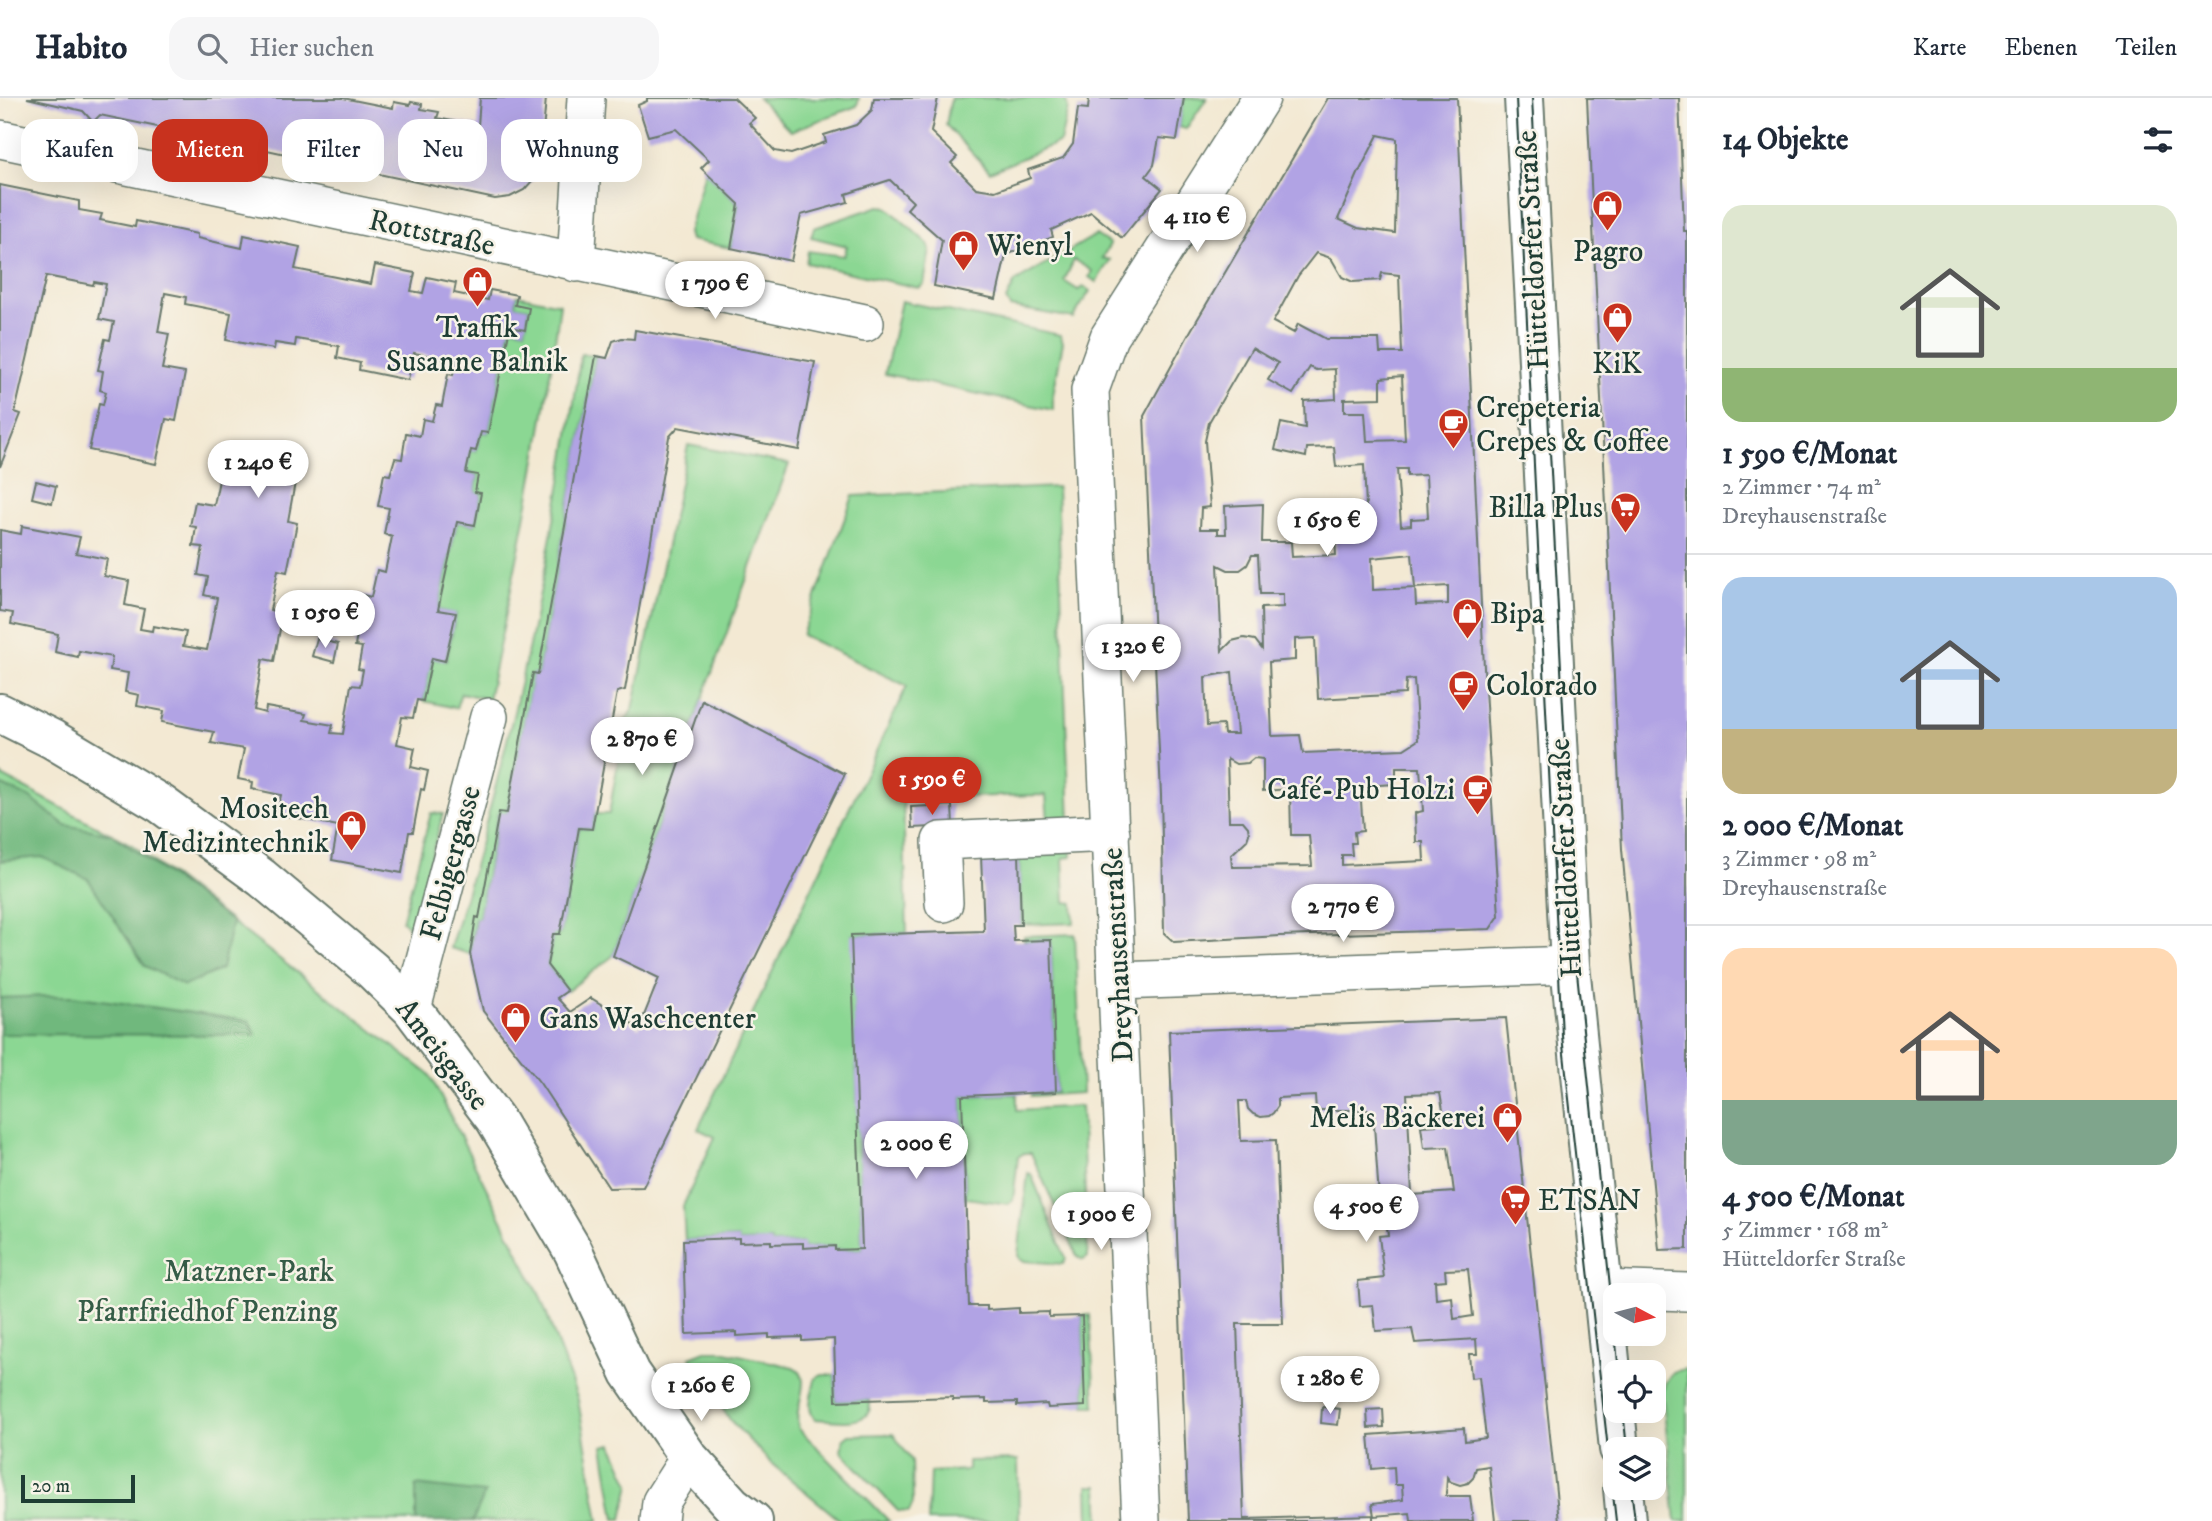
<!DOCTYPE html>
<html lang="de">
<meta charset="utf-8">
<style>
body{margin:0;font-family:"IM FELL DW Pica",serif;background:#f6f6f7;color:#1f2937;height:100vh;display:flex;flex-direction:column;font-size:26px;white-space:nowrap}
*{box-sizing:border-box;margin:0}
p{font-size:23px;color:#747a83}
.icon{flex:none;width:38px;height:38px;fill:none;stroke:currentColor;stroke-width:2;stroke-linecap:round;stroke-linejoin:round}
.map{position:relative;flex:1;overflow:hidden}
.drawer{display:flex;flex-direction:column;background:#fff;width:525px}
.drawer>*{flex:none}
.guide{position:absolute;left:21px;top:21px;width:665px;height:63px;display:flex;gap:14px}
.needle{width:46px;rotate:97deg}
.buttons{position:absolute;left:1603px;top:1185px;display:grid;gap:14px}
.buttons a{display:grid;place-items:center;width:63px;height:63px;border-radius:14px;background:#fff;box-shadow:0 7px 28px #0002;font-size:35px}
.scale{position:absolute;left:21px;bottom:18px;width:114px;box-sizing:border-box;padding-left:7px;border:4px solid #1f3d34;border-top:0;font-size:19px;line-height:24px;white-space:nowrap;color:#1f3d34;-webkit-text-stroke:5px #f7f3e8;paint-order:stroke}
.price{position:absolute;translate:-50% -60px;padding:0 16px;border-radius:24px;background:#fff;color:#222;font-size:23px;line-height:46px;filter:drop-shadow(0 2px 4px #0008)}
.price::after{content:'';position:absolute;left:50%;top:42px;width:21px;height:16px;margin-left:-10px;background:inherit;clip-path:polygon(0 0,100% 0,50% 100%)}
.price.active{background:#c8321e;color:#fff}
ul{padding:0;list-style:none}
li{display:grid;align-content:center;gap:14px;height:371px;padding:0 35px}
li+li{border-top:2px solid #e0e1e3}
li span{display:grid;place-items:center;height:217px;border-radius:21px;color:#555}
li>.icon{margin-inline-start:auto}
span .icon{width:126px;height:126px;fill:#fffc;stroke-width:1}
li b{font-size:30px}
h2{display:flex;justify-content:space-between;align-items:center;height:84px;padding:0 35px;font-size:30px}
.tag{padding:0 24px;border-radius:21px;background:#fff;box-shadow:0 7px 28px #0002;font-size:24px;line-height:63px}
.tag.active{background:#c8321e;color:#fff}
header{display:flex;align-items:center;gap:42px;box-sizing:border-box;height:98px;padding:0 35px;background:#fff;border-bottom:2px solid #e0e1e3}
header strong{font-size:33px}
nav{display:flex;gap:38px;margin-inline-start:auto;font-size:24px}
.search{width:490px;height:63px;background:#f6f6f7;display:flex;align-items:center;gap:18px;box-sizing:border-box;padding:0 24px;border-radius:21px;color:#747a83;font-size:26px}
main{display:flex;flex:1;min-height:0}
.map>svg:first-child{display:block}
.green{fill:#8bd793;stroke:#558a64;stroke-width:2}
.forest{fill:#70b87d;stroke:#487a58;stroke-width:2}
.building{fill:#b1a3e4;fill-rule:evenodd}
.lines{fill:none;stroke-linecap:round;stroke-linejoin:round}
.minor-casing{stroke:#69796c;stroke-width:40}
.major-casing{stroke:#69796c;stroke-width:42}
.minor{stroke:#fff;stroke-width:37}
.major{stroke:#fff;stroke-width:38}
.tram{stroke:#1f3d34;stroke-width:2}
.labels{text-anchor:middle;stroke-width:5;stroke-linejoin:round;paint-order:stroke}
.street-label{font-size:30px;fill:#1f3d34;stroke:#f7f3e8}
.poi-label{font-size:30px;fill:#1f3d34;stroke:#f7f3e8;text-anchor:start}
.park-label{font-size:30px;fill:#355c47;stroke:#f7f3e8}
</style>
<header>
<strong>Habito</strong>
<div class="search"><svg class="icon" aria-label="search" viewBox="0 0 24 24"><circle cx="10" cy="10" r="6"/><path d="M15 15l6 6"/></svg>Hier suchen</div>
<nav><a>Karte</a><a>Ebenen</a><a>Teilen</a></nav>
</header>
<main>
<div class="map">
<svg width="1687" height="1423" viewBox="0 0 1687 1423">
<rect width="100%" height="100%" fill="#f7f3e8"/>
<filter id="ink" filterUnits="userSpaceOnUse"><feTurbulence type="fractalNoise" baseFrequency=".0143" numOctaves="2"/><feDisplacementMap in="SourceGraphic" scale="14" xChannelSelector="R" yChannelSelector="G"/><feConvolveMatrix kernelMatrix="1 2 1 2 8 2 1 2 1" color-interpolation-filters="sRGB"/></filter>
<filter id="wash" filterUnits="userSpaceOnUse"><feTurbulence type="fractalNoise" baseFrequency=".00686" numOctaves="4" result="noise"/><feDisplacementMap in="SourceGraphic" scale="28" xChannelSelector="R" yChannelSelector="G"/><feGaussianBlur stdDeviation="1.57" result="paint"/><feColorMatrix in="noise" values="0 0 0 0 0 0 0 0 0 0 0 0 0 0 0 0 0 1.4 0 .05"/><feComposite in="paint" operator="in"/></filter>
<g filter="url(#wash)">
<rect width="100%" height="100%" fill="#f3e9d3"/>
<!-- green -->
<path class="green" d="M758 0H859L857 8 791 33Z
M951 0H1065L1068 10 1060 44 990 74 946 27Z
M1184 0H1207L1186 31 1179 29Z
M705 73 739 106 731 150 690 142 688 135Z
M879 108 887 109 928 146 930 151 924 186 919 190 806 165 808 153 844 158 847 148 811 139 814 130Z
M1096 137 1110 146 1102 160 1110 162 1096 184 1089 179 1092 173 1074 162 1064 183 1078 192 1084 189 1090 193 1073 220 1010 209 1006 202 1015 184Z
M517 197 560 206C543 339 516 470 488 601L461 595 456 610 423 603 432 560 446 563 456 516 438 512 457 424 475 427 481 396 475 394 478 377 466 375 471 352 476 353 481 334 488 335 510 229 525 232 529 210 515 207Z
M901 203 1060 237 1063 244 1053 297V312L885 276Z
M581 256 596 258 538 576H533L507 715H498L479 820H475L470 856 450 850C509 658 553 456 581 256Z
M688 347 789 366 702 602 613 858 567 893 547 867 553 836H560L579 730 592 731 595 716H609L625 623 633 611Z
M1057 389 1070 724 1048 725 1046 697 903 700 907 835 852 837 862 1151 835 1152V1148L803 1150 802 1145 771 1146V1143L739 1144 738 1140 685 1142 683 1108 715 1039 698 1031 907 588 802 537 853 398Z
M0 677 132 747 430 977 540 1198 578 1302 599 1423H0Z
M431 715 443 716 418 806 426 818 420 840 402 823Z
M1071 753V759L1063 760 1065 804 1073 805 1074 825 1021 827 1019 755Z
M1075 836 1082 995 1031 998 1032 995 1056 994 1051 842 1024 843V838Z
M1017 996V1012L1081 1008 1088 1159 1083 1162 1077 1158 1031 1055H1024L1018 1059 1013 1102 1008 1106 966 1100 962 998Z
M1028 1075 1031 1076 1066 1161 1063 1166 1024 1163 1020 1162 1018 1157Z
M1090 1217 1095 1308H1085L1082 1218Z
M705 1253H721L793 1269C816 1279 791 1310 799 1331L889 1423H841L772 1366 731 1323 707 1288 690 1259Z
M1687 1271V1423H1676L1662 1293C1667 1279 1672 1272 1687 1271Z
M819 1277H835L836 1303 870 1302C870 1304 870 1311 869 1313 863 1328 828 1322 815 1321 805 1311 813 1293 815 1281Z
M893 1336 912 1363 913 1405 909 1414 898 1413 841 1353 843 1342 849 1337Z
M612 1346 630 1386 622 1421H615L603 1348Z
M1018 1362 1019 1423H928L930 1374 968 1372V1363Z
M1088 1388H1098L1100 1423H1089Z"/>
<!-- forest -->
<path class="forest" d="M0 686 29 699 65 727 112 736 232 824 222 871 184 888 145 868 88 781 42 759 0 763Z
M47 898H73L249 923 256 937 0 936V900Z
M416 1387 485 1395 473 1423H416Z"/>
<g id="blocks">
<!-- building -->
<path class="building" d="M27 0H343L393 10 394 4 410 7 411 4 422 6 421 11 439 14 437 20 478 28 480 0H546L540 68 533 82 524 92 510 99 495 101 230 44 220 50 215 41 100 17 93 24 83 13Z
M647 0H734L755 20 749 25 775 53 791 56 826 44 824 37 856 27 872 12 874 0H938L931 34 957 59 951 65 976 90 995 93 1030 80 1028 72 1063 60 1073 46 1078 10 1088 11 1089 0H1184L1177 42 1159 40 1154 67 1146 78 1162 91 1122 140 1091 114 1051 132 1053 139 1006 157 996 201 934 188 942 142 907 111 913 104 890 82 846 96 848 104 801 117 791 163 731 150 739 106 701 70 709 62 676 31 648 38 638 7 647 3Z
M1328 0H1457L1485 591 1499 818 1490 831 1280 838 1174 844 1164 835 1161 697 1144 318 1190 234ZM1378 37 1397 41 1395 135 1358 130 1338 121 1358 76ZM1316 155 1331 160 1342 179 1353 184 1380 182 1382 175 1399 177 1402 255H1380L1379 241H1326L1298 226 1294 235 1273 224 1298 178ZM1252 250 1278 265 1268 282 1293 296 1310 269 1316 272 1335 271 1336 301 1304 303 1305 330 1281 325 1275 352 1306 359 1307 350 1334 349 1336 369 1364 367 1367 429 1353 430V439H1335L1336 457 1292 459 1291 444H1262L1263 406 1225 408 1226 436H1218V431H1200L1201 410 1210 409 1205 343 1209 324ZM1402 278 1405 342 1367 343 1365 314H1344V301L1381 300V280ZM1397 371H1407V378L1426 377 1428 420 1411 421V427L1401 428ZM1412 456 1415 490 1448 488V506L1416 507 1415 490 1373 492 1372 460ZM1252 457H1258L1260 496H1283V509L1261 510 1262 551 1255 542 1244 540 1232 543 1222 553 1218 467 1228 472H1240L1247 467ZM1315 540 1318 601 1405 596 1406 582 1414 581 1418 642 1404 651 1303 655 1300 637 1272 638 1269 564 1295 562V541ZM1232 574 1237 636H1224L1223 627 1207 628 1205 579ZM1254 660 1263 661V693L1290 691 1291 737H1309L1312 768 1232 769 1231 757 1247 742 1249 736 1248 729 1243 723H1229L1227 661 1236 666 1248 665ZM1396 670H1420L1423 713 1415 715 1416 744H1423L1424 763 1342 767V757H1352L1351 745H1355L1354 734 1363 733 1360 688 1396 686Z
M1587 0H1679L1684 133H1687V1151L1659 1152 1622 751Z
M0 87 79 103V112L102 116 100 122 135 129 136 123 197 136V140L242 150 244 137 300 149 295 171 371 186 375 167 415 175 411 193 423 195 427 179 456 185 454 195 488 202 490 192 517 197 515 207 529 210 525 232 510 229 488 335 481 334 476 353 471 352 466 375 478 377 475 394 481 395 475 427 457 424 438 512 456 515 445 563 432 560 423 603 417 602 413 620 402 619 397 646 415 650 411 669 428 673 424 692 421 691 413 734H409L402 775 332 762 338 728 277 716 281 697 252 691 253 684 238 681 244 651 211 645 214 634 162 624 164 613 137 608 139 597 125 594 128 575 110 572 112 559 79 553 78 559 55 554 58 536 11 526 13 515 0 513V432L21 436 22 428 80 439 76 455 107 461 104 478 129 483 125 507 144 511 140 531 152 533 153 528 186 534 183 548 207 552 217 500 204 497 208 479 198 477 203 449 193 448 196 429 190 428 195 404 214 407 219 382 232 384 235 368 296 379 288 423 297 425 287 474 278 472 270 512 283 515 274 563 263 561 254 612 265 615 266 609 306 616 304 622 333 627 331 635 343 636 351 587 360 588 363 572 358 571 362 549 355 548 359 527 352 526 359 496 371 499 377 472 385 474 392 439 384 436 389 410 378 408 384 376 390 377 395 360 402 361 406 335 420 338 423 321 432 323 436 307 442 308 448 276 453 277 456 263 414 255 408 282 359 272 360 265 337 260 339 248 296 241 295 248 275 245 274 251 226 242 231 215 185 206 186 199 165 195 158 234 169 236 162 271 185 275 176 323 166 321 156 366 89 352 99 306 103 307 106 294 100 292 103 273 98 272 105 241 110 242 114 224 99 221 106 186 94 184 93 187 46 178 15 314 21 316 0 369Z
M635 232 815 264 799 352 678 329 669 339 625 592 617 594 592 731 579 730 560 836H553L547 867 567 893 557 900 570 914 591 900 639 930 659 880 613 858 702 602 845 676 643 1089 609 1090 540 985 483 913 470 856 476 819 479 820 499 714 507 715 533 575 538 576 596 258 607 260 613 243 622 240 634 241Z
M36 383 56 388 52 405 32 400Z
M317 541 338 546 334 564 312 558Z
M952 707 953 728 912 730 911 709Z
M1019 755 1021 827H1013L1014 843 1051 842 1056 994 962 998 969 1208H987V1212L1019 1210V1215L1049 1214V1219L1082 1218 1085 1308 1048 1310 1047 1306 1017 1308V1304L986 1305V1301L953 1302V1299L836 1303 834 1241 802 1243V1239L769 1240V1236L737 1238V1234L686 1236 683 1142 739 1140V1144L771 1143V1146L803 1145V1150L835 1148V1152L862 1151 851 837 984 833 981 757Z
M1506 920 1559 1423H1495L1489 1368 1476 1370 1473 1380 1468 1385 1460 1387 1451 1384 1447 1379 1446 1398H1470L1473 1423H1411L1410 1415 1374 1418 1372 1406 1403 1402 1402 1387H1395L1394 1369 1372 1371 1369 1337 1464 1330 1465 1343 1486 1340 1479 1279 1471 1280 1469 1256H1477L1476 1241 1415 1245 1412 1231 1376 1233 1373 1207 1360 1208 1358 1183 1384 1180 1379 1138 1388 1137 1383 1099 1379 1100 1373 1012H1316L1315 998 1278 1000V1008L1273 1015 1269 1018 1261 1019 1253 1016 1248 1011 1246 1003H1239L1241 1043 1276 1042 1283 1226H1237L1244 1421 1373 1417V1423H1188L1169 933ZM1440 995 1444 1018H1435L1436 1027 1421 1028 1424 1050 1448 1049 1454 1094 1412 1097 1407 996ZM1468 1171 1473 1218 1454 1221 1452 1199 1436 1201 1435 1183 1446 1182 1445 1172Z
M1322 1309 1340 1311 1338 1327 1321 1325Z
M1383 1311 1384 1329 1368 1330 1367 1312Z"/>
</g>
</g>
<g filter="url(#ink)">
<use href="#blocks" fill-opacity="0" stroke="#69796c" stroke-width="2"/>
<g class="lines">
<defs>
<path id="minor" d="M0 41 865 225
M576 165 586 0
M944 805 941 743 1111 735
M1118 883 1570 867
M412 911 489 619
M1602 1191 1687 1194
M659 1423 661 1404 689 1360
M1141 1423 1090 292 1109 239 1261 0"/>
<path id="major" d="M1524 0 1570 867 1619 1351
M0 615 52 641 161 706 262 780 372 872 412 911 495 1021 573 1153 630 1275 689 1360 732 1407 753 1423
M1623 1390 1626 1423"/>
</defs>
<!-- minor casing -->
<use href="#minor" class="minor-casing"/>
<!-- major casing -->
<use href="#major" class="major-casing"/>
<!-- minor -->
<use href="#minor" class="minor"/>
<!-- major -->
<use href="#major" class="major"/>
<!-- tram -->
<path class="tram" d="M1516 0 1562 938 1616 1423
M1532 0 1576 865 1619 1274
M1623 1312 1627 1351
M1631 1390 1635 1423"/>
</g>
</g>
<!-- icons -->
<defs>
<symbol id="shop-pin" viewBox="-11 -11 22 30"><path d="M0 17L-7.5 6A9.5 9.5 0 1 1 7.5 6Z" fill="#c8321e" stroke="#f7f3e8"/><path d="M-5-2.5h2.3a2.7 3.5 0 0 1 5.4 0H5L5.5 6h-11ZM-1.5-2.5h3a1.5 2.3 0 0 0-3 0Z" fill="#fff"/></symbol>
<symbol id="cafe-pin" viewBox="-11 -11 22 30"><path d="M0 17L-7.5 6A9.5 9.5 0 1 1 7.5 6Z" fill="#c8321e" stroke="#f7f3e8"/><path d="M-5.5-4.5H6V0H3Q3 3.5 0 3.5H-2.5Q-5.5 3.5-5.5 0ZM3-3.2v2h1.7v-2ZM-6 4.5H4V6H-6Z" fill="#fff"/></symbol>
<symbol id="supermarket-pin" viewBox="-11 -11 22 30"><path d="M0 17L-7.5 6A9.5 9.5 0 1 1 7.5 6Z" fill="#c8321e" stroke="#f7f3e8"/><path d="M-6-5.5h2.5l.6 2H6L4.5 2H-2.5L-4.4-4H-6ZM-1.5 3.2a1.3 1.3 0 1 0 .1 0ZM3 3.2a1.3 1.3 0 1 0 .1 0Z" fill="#fff"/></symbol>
</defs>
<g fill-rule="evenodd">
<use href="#shop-pin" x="1590" y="90" width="35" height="47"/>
<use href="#shop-pin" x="946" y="130" width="35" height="47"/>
<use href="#shop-pin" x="460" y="166" width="35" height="47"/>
<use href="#shop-pin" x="1600" y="202" width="35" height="47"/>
<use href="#cafe-pin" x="1436" y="308" width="35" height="47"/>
<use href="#supermarket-pin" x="1608" y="392" width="35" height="47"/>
<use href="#shop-pin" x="1450" y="498" width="35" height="47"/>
<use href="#cafe-pin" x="1446" y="570" width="35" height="47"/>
<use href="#cafe-pin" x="1460" y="674" width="35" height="47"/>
<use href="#shop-pin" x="334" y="710" width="35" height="47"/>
<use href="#shop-pin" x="498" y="902" width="35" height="47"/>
<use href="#shop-pin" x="1490" y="1002" width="35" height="47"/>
<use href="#supermarket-pin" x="1498" y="1084" width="35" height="47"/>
</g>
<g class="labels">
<!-- street labels -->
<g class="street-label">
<text transform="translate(432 134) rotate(12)" y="10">Rottstraße</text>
<text transform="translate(1532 152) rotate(-93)" y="10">Hütteldorfer Straße</text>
<text transform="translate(1565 760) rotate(-93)" y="10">Hütteldorfer Straße</text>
<text transform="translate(450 765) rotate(-75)" y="10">Felbigergasse</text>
<text transform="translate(1117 857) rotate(-93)" y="10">Dreyhausenstraße</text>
<text transform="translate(443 956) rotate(52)" y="10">Ameisgasse</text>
</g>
<!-- poi labels -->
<g class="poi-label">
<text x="987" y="157">Wienyl</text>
<text x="1608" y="163" text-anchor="middle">Pagro</text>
<text x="477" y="239" text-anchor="middle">Traffik<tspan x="477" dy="34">Susanne Balnik</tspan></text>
<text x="1617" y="275" text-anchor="middle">KiK</text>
<text x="1476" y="319">Crepeteria<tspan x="1476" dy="34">Crepes &amp; Coffee</tspan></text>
<text x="1603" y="419" text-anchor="end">Billa Plus</text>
<text x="1490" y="525">Bipa</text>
<text x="1486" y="597">Colorado</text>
<text x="1455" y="701" text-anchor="end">Café-Pub Holzi</text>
<text x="329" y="720" text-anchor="end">Mositech<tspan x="329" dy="34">Medizintechnik</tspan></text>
<text x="539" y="930">Gans Waschcenter</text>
<text x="1485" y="1029" text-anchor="end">Melis Bäckerei</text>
<text x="1538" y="1112">ETSAN</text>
</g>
<!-- park labels -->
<g class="park-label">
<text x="249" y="1183">Matzner-Park</text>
<text x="207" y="1223">Pfarrfriedhof Penzing</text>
</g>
</g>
</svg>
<div class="buttons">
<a><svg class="needle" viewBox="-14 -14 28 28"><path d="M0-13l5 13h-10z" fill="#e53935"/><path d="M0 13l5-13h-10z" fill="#747a83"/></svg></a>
<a><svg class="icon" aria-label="locate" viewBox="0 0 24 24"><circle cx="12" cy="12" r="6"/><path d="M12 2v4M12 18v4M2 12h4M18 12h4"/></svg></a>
<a><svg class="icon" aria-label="layers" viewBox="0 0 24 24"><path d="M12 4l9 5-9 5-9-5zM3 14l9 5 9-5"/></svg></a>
</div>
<div class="scale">20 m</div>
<b class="price" style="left:1197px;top:156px">4 110 €</b>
<b class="price" style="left:715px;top:223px">1 790 €</b>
<b class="price" style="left:258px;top:402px">1 240 €</b>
<b class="price" style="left:1327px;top:460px">1 650 €</b>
<b class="price" style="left:325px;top:552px">1 050 €</b>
<b class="price" style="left:1133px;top:586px">1 320 €</b>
<b class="price" style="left:642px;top:679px">2 870 €</b>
<b class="price active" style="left:932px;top:719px">1 590 €</b>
<b class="price" style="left:1343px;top:846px">2 770 €</b>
<b class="price" style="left:916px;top:1083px">2 000 €</b>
<b class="price" style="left:1366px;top:1146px">4 500 €</b>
<b class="price" style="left:1101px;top:1154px">1 900 €</b>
<b class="price" style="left:1330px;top:1318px">1 280 €</b>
<b class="price" style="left:701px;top:1325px">1 260 €</b>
<div class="guide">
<a class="tag">Kaufen</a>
<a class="tag active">Mieten</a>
<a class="tag">Filter</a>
<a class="tag">Neu</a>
<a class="tag">Wohnung</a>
</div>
</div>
<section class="drawer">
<h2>14 Objekte<svg class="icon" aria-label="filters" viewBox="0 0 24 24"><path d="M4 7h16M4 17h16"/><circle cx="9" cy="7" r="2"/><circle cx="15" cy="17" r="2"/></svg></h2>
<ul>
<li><span style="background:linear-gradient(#dfe7d0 75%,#8fb573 0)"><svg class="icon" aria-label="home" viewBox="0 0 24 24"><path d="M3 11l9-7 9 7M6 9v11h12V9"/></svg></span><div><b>1 590 €/Monat</b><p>2 Zimmer · 74 m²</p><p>Dreyhausenstraße</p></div></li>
<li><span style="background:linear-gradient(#a9c7e8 70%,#c2b280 0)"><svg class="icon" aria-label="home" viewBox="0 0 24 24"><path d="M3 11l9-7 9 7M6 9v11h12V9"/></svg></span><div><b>2 000 €/Monat</b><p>3 Zimmer · 98 m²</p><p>Dreyhausenstraße</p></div></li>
<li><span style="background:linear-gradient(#ffd9b3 70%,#7fa58c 0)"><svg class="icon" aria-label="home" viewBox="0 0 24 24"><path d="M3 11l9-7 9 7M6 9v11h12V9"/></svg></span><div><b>4 500 €/Monat</b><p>5 Zimmer · 168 m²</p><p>Hütteldorfer Straße</p></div></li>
</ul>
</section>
</main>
